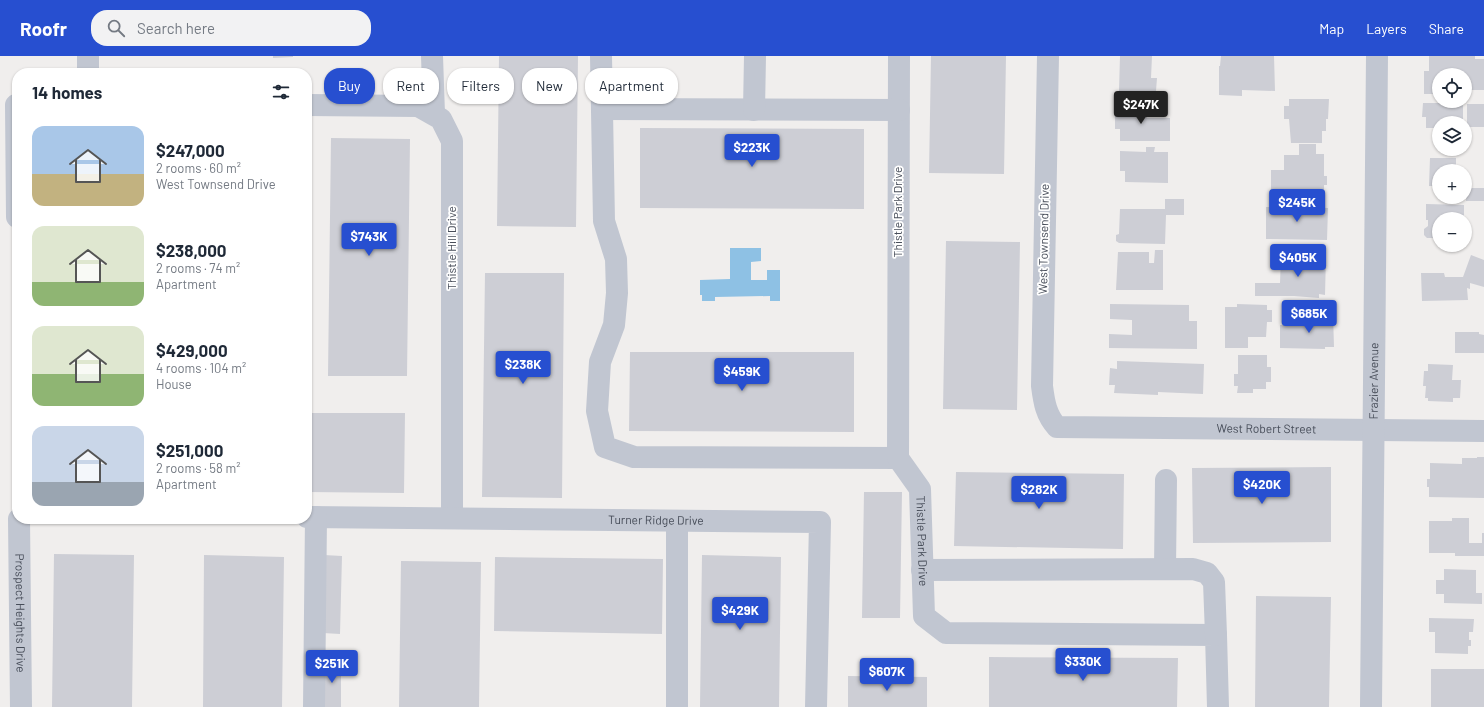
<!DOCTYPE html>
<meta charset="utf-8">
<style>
body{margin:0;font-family:Barlow,sans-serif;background:#f2f2f3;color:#1f2937;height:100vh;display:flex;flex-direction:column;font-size:15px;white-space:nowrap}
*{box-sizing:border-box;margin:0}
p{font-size:13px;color:#747a83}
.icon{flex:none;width:22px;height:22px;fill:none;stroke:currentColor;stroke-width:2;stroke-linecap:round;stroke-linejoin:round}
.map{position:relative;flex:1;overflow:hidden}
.side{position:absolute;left:12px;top:12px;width:300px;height:456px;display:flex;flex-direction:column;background:#fff;border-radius:16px;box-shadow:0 1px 3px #0004}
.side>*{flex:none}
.hud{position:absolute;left:324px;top:12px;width:380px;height:36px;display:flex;gap:8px}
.buttons{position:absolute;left:1432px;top:12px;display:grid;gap:8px}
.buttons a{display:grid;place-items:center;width:40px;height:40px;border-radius:50%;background:#fff;box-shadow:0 1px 3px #0004;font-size:20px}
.price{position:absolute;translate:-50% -34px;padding:0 9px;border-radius:4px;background:#274fd0;color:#fff;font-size:13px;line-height:26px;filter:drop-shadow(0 1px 2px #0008)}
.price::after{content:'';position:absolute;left:50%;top:24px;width:12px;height:9px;margin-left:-6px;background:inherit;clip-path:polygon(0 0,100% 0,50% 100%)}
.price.active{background:#222;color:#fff}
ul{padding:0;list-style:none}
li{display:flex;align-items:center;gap:12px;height:100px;padding:0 20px}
li span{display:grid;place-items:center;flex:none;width:112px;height:80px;border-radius:12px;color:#555}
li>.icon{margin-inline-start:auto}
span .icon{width:48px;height:48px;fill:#fffc;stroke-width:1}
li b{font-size:17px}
h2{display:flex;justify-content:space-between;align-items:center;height:48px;padding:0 20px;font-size:17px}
.chip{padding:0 14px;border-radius:16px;background:#fff;box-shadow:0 1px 3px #0004;font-size:14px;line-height:36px}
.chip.active{background:#274fd0;color:#fff}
header{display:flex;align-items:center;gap:24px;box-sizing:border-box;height:56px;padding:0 20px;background:#274fd0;color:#fff}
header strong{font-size:19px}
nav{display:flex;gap:22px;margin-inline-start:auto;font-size:14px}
.search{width:280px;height:36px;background:#f2f2f3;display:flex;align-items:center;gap:10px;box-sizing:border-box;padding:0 14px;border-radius:16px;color:#747a83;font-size:15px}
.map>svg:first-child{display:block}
.water{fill:#8ec1e4}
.building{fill:#cdced5}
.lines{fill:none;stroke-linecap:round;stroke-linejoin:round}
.minor{stroke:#c1c6d1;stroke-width:22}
.labels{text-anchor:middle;stroke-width:3.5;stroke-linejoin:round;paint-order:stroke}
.street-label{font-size:12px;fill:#474d59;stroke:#fff}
</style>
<header>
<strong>Roofr</strong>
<div class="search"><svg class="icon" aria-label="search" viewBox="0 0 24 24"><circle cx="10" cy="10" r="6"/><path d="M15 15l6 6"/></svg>Search here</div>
<nav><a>Map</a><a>Layers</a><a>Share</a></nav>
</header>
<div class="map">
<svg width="1484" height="651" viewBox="0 0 1484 651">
<rect width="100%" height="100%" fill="#f0eeed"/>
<!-- water -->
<path class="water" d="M730 192H761V205L751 206V224H767V214H780V245H770V240L715 241V245H702V239H700V224L730 223Z"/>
<!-- building -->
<path class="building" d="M273 0H293V1L273 2Z
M499 0H578L576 171 497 170Z
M931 0H1006L1004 118 929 117Z
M1120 0H1152L1151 22H1157L1156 35H1119Z
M1221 0H1274L1275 35 1242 34V40L1219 39V10H1220Z
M1429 0H1475V3H1484V34H1465V19H1439V38H1424V15H1429Z
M1289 43H1329L1328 63H1326V75H1322V87H1291L1289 63H1284V50H1289Z
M1441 45 1463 48V67H1439V83H1435V72H1426V61H1422L1423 47H1441Z
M1119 47 1147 48V62H1170V85H1120V73H1115V60H1119Z
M1467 48H1484V71H1467Z
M640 72 864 73V153L640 152Z
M331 82 410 83 407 320H328Z
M1299 88H1316V98H1324V120H1327V129H1324V142H1303V138L1271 137V114H1284V99H1299Z
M1146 91H1155L1154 96H1168V127L1125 126V115H1120V95L1146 96Z
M1430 102H1456V115H1439V130H1429Z
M1467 132H1484V145H1466Z
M1165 143H1184V159H1166L1165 188 1119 187 1116 185V179L1119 178 1120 153H1165Z
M1426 148 1464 149V163H1439V182H1427L1424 179V173L1428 170V164H1426Z
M1266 151 1328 152 1327 184 1266 183Z
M946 185 1020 186 1017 354 943 353Z
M1155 194H1163V234H1116L1118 196H1149V207H1154Z
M1281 199 1326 200 1325 239 1319 238V242L1294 240H1255V227H1280Z
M1471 199 1484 204V231L1470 227V233L1467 232 1468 244 1422 245 1421 217H1444L1445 221H1463Z
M485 217H564L562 442 482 441Z
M1110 248 1189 249V265H1197V293L1109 292V278L1132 279V264L1110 263Z
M1237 248 1267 249V254H1272V266H1267L1266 281H1248V292H1225V251H1237Z
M1317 258H1333L1334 291H1325V293L1280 292V269H1288V266H1317Z
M1455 276H1479V278L1484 279V297H1455Z
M630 296H854V376L629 375Z
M1238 299H1267V311H1271V326H1266V333H1253V337H1237L1238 330H1234V318H1238Z
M1117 305 1204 308 1203 338 1158 336V339L1114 337 1115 329H1109L1110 312 1117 313Z
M1428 308 1453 309 1452 324H1461L1460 342H1453V346L1428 345V342H1425L1426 330H1423L1424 315H1428Z
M307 357H405L404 437 307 436Z
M1477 401H1484V442L1429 441V431H1427V423H1430V407L1462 408V402H1477Z
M1331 411V486L1193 487 1192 412Z
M956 416 1124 418 1123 493 954 490Z
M864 436H902L900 562H862Z
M1452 462H1469V487H1482V477H1484V500H1455V497H1429V465H1452Z
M54 498 134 499 132 651H52Z
M204 499 284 501 282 651H203Z
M324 499 342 500 340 578 323 577Z
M702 499 781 501 779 651H700Z
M495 501 663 503 662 578 494 575Z
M401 505 481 506 479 651H399Z
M1444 513 1476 514V537H1482V548L1444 547V538H1436V524H1444Z
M1256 540 1331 541 1329 651H1255Z
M1429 562 1474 563 1473 576H1469V584H1471V590H1468V598L1435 597V576H1429Z
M989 601 1178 602 1177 651H989Z
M323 605H341V651H323Z
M1431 613H1484V651H1431Z
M848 620 927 621V651H848Z"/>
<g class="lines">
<!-- minor -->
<g class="minor">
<path d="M432 0 434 58"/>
<path d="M601 0 604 165 616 203 617 237 614 269 600 306 597 355 605 391 634 401 898 402"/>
<path id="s1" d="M899 0 898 402 920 433 924 560 946 577 1216 579 1218 651"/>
<path id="s2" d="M1048 0 1042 330C1044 346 1046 359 1057 371L1484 375"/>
<path d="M88 17V0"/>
<path d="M17 49H16L17 161"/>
<path d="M307 49 418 50 441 63 452 85V462"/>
<path d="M602 53 899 54"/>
<path d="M754 54 755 0"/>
<path id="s3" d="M307 461 820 466 816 651"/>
<path id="s4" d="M19 463 21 651"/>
<path d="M1165 513 1166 424"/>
<path d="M922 514 1193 513 1207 517 1214 526 1216 579"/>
<path d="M314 651 316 461"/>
<path d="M677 651V465"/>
<path id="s5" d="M1371 651 1377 0"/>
</g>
</g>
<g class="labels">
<!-- street labels -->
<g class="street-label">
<text transform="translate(898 156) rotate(-90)" y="4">Thistle Park Drive</text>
<text transform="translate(1044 183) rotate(-89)" y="4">West Townsend Drive</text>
<text transform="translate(452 192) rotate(-90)" y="4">Thistle Hill Drive</text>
<text dy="4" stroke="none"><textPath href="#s5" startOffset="326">Frazier Avenue</textPath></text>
<text dy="4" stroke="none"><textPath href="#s2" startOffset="584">West Robert Street</textPath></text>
<text dy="4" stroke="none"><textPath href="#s3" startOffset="349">Turner Ridge Drive</textPath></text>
<text dy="4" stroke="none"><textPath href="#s1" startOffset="492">Thistle Park Drive</textPath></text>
<text dy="4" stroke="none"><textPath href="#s4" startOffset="94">Prospect Heights Drive</textPath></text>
</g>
</g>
</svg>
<div class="buttons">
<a><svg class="icon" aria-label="locate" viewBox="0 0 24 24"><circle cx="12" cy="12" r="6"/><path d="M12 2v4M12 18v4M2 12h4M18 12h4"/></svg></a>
<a><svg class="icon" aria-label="layers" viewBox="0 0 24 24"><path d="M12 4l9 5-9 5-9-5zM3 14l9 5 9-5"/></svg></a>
<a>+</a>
<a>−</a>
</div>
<b class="price active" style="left:1141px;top:69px">$247K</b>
<b class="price" style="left:752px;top:112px">$223K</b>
<b class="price" style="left:1297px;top:167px">$245K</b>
<b class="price" style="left:369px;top:201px">$743K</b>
<b class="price" style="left:1298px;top:222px">$405K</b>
<b class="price" style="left:1309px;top:278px">$685K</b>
<b class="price" style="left:523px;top:329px">$238K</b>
<b class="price" style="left:742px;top:336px">$459K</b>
<b class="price" style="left:1262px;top:449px">$420K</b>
<b class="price" style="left:1039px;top:454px">$282K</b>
<b class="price" style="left:740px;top:575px">$429K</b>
<b class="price" style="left:1083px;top:626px">$330K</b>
<b class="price" style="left:332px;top:628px">$251K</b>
<b class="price" style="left:887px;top:636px">$607K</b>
<div class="hud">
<a class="chip active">Buy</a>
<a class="chip">Rent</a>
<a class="chip">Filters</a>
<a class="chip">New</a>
<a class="chip">Apartment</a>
</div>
<section class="side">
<h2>14 homes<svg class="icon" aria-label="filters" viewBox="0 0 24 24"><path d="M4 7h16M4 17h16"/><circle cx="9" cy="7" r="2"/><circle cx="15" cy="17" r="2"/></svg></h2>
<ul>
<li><span style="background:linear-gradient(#a9c7e8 60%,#c2b280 0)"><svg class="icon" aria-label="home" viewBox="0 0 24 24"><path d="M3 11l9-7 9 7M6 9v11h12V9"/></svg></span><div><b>$247,000</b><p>2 rooms · 60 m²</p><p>West Townsend Drive</p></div></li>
<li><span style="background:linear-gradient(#dfe7d0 70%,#8fb573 0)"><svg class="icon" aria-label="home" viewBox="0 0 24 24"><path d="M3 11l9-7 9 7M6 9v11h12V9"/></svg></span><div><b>$238,000</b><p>2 rooms · 74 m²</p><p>Apartment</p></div></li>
<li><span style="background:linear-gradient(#dfe7d0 60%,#8fb573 0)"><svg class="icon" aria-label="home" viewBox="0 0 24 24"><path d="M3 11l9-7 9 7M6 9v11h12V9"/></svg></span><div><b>$429,000</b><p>4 rooms · 104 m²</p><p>House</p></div></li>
<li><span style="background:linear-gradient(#c9d6e8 70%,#9aa5b1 0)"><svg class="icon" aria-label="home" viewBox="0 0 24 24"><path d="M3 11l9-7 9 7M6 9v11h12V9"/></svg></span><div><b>$251,000</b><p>2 rooms · 58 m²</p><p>Apartment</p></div></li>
</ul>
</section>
</div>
